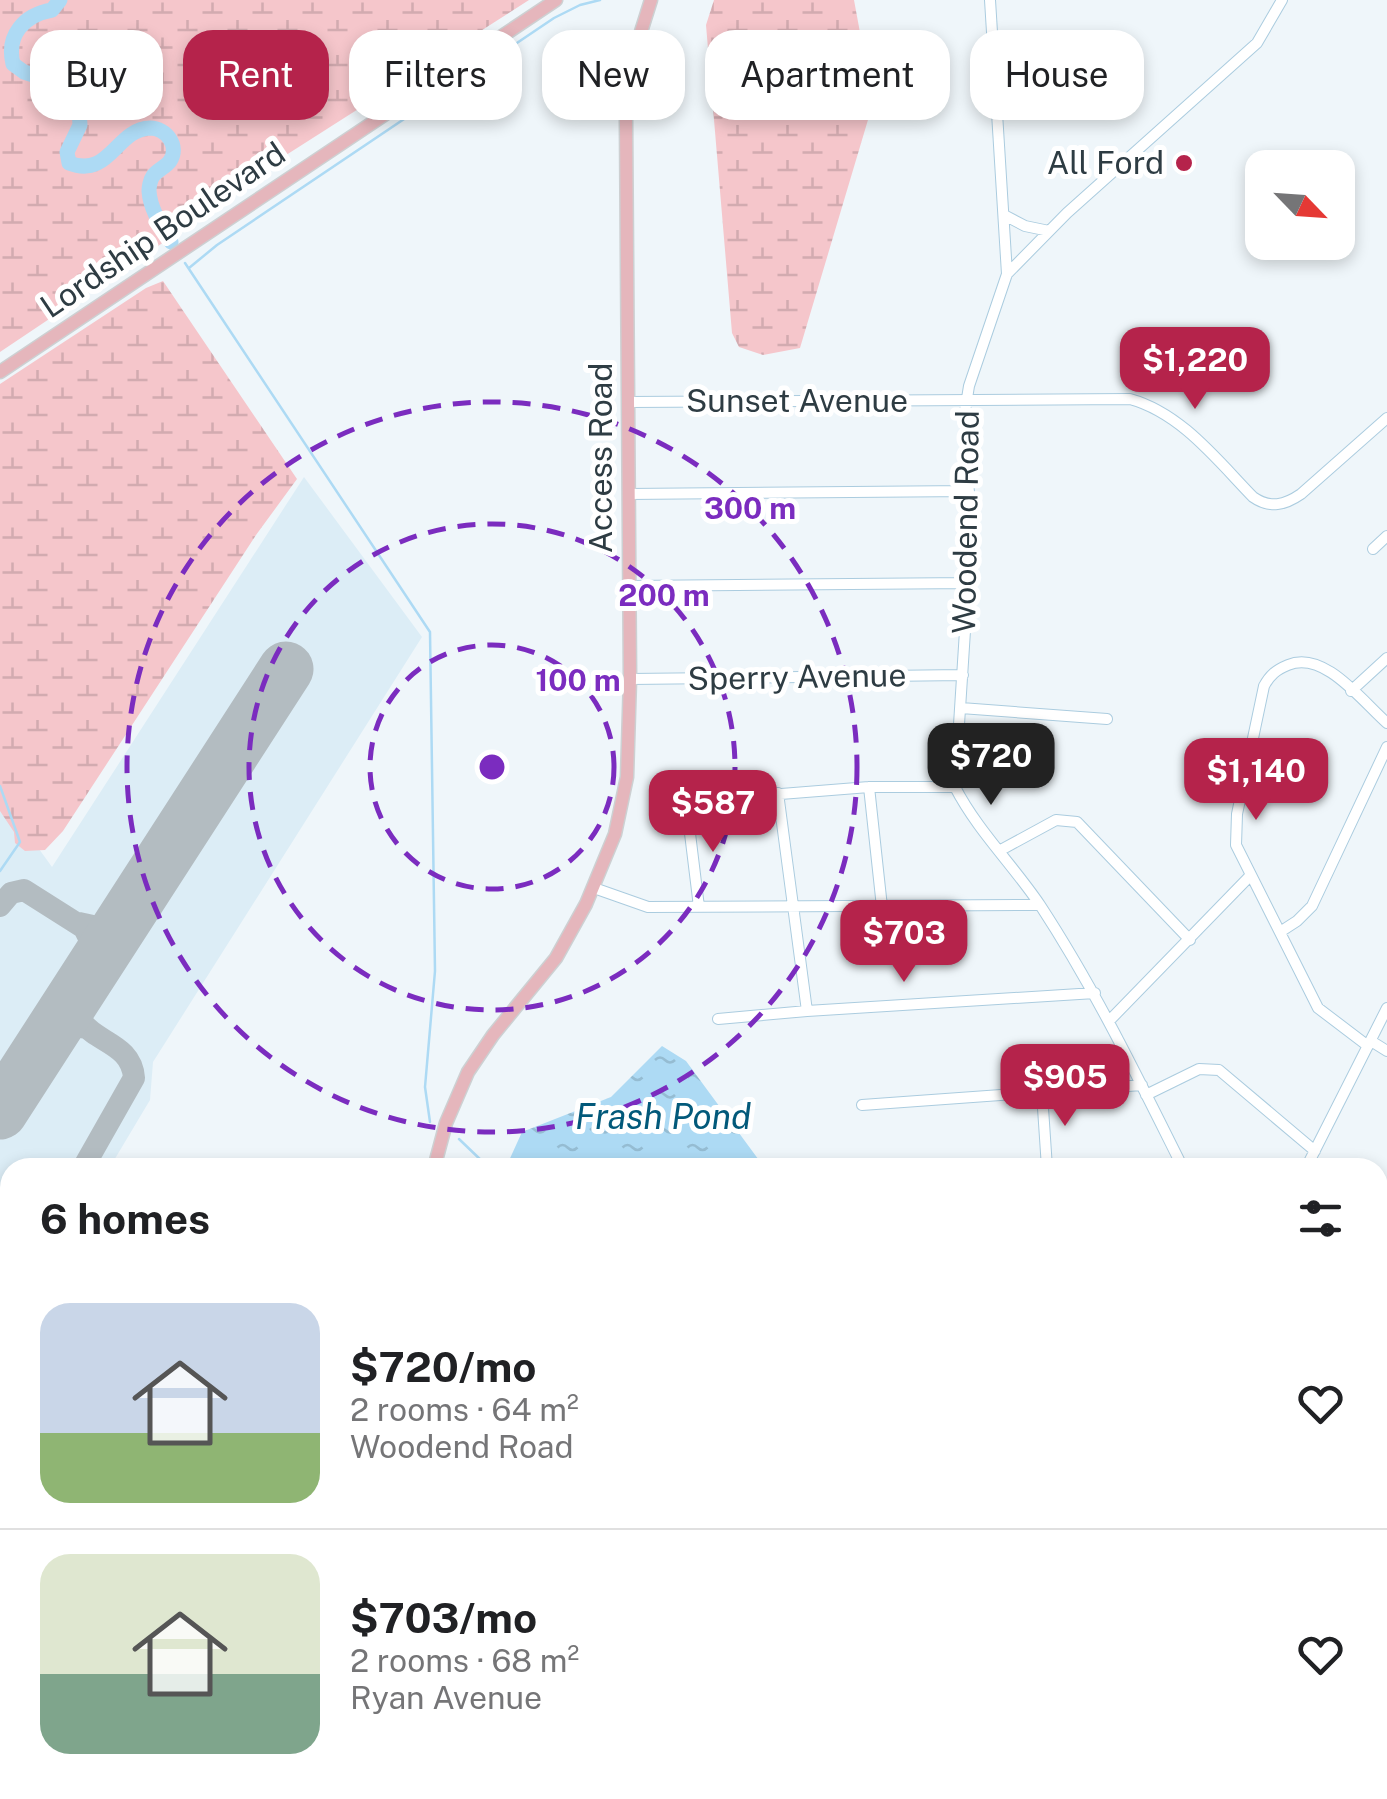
<!DOCTYPE html>
<meta charset="utf-8">
<style>
body{margin:0;font-family:"Public Sans",sans-serif;background:#f2f2f2;color:#202124;height:100vh;display:flex;flex-direction:column;font-size:38px;white-space:nowrap}
*{box-sizing:border-box;margin:0}
p{font-size:32px;color:#757577}
.icon{flex:none;width:55px;height:55px;fill:none;stroke:currentColor;stroke-width:2;stroke-linecap:round;stroke-linejoin:round}
.map{position:relative;flex:1;overflow:hidden}
.side{position:absolute;left:0px;top:1158px;width:1388px;height:642px;display:flex;flex-direction:column;background:#fff;border-radius:30px 30px 0 0;box-shadow:0 5px 15px #0003}
.side>*{flex:none}
.top-card{position:absolute;left:30px;top:30px;width:1328px;height:90px;display:flex;gap:20px}
.needle{width:65px;rotate:115deg}
.tools{position:absolute;left:1245px;top:150px;display:grid;gap:20px}
.tools a{display:grid;place-items:center;width:110px;height:110px;border-radius:20px;background:#fff;box-shadow:0 5px 15px #0003;font-size:50px}
.price{position:absolute;translate:-50% -85px;padding:0 22px;border-radius:20px;background:#b5234b;color:#fff;font-size:32px;line-height:65px;filter:drop-shadow(0 2px 5px #0008)}
.price::after{content:'';position:absolute;left:50%;top:60px;width:30px;height:22px;margin-left:-15px;background:inherit;clip-path:polygon(0 0,100% 0,50% 100%)}
.price.selected{background:#222;color:#fff}
ul{padding:0;list-style:none}
li{display:flex;align-items:center;gap:30px;height:250px;padding:0 40px}
li+li{border-top:2px solid #e0e0e0}
li span{display:grid;place-items:center;flex:none;width:280px;height:200px;border-radius:30px;color:#555}
li>.icon{margin-inline-start:auto}
span .icon{width:120px;height:120px;fill:#fffc;stroke-width:1}
li b{font-size:42px}
h2{display:flex;justify-content:space-between;align-items:center;height:120px;padding:0 40px;font-size:42px}
.chip{padding:0 35px;border-radius:30px;background:#fff;box-shadow:0 5px 15px #0003;font-size:35px;line-height:90px}
.chip.selected{background:#b5234b;color:#fff}
.map>svg:first-child{display:block}
.built{fill:#dcedf6}
.grass{fill:#f5c6cb}
.wetland{fill:url(#wetland-marsh)}
.park{fill:url(#park-dots)}
.water{fill:url(#water-ripples)}
.lines{fill:none;stroke-linecap:round;stroke-linejoin:round}
.stream{stroke:#addaf4;stroke-width:2.5}
.river{stroke:#addaf4;stroke-width:15}
.taxiway{stroke:#b3bcc1;stroke-width:22}
.runway{stroke:#b3bcc1;stroke-width:55}
.minor-casing{stroke:#abccdf;stroke-width:12}
.major-casing{stroke:#cdd0d2;stroke-width:15}
.minor{stroke:#fff;stroke-width:10}
.major{stroke:#e5b6bc;stroke-width:12}
.ring{fill:none;stroke:#7b2cbf;stroke-width:5;stroke-dasharray:18 12}
.poi-dot{fill:#b5234b;stroke:#fff;stroke-width:4}
.labels{text-anchor:middle;stroke-width:10;stroke-linejoin:round;paint-order:stroke}
.poi-label{font-size:32px;fill:#2e3c43;stroke:#fff;text-anchor:end}
.street-label{font-size:32px;fill:#2e3c43;stroke:#fff}
.water-label{font-size:35px;font-style:italic;fill:#02597a;stroke:#fff}
.centre{fill:#7b2cbf;stroke:#fff;stroke-width:5}
.ring-label{font-size:30px;text-anchor:middle;font-weight:bold;fill:#7b2cbf;stroke:#fff;stroke-width:10;stroke-linejoin:round;paint-order:stroke}
</style>
<div class="map">
<svg width="1387" height="1799" viewBox="0 0 1387 1799">
<defs>
<pattern id="wetland-marsh" width="20" height="14" patternUnits="userSpaceOnUse" patternTransform="scale(2.5)"><rect width="20" height="14" fill="#f5c6cb"/><path d="M1 5h8M5 5V1M11 12h8M15 12V8" fill="none" stroke="#d2abb0"/></pattern>
<pattern id="park-dots" width="8" height="8" patternUnits="userSpaceOnUse" patternTransform="scale(2.5)"><rect width="8" height="8" fill="#f5c6cb"/><path d="M2 2h.1M6 6h.1" fill="none" stroke="#d2abb0" stroke-width="1.8" stroke-linecap="round"/></pattern>
<pattern id="water-ripples" width="26" height="14" patternUnits="userSpaceOnUse" patternTransform="scale(2.5)"><rect width="26" height="14" fill="#addaf4"/><path d="M2 4q2-2 4 0t4 0M15 11q2-2 4 0t4 0" fill="none" stroke="#95bcd2"/></pattern>
</defs>
<rect width="100%" height="100%" fill="#eff6fa"/>
<!-- built -->
<path class="built" d="M304 477 422 637 153 1062 150 1100 110 1167 10 1168V1790H158L132 1799H0V786L8 806 52 867Z"/>
<!-- grass -->
<path class="grass" d="M1048 1791 1143 1799H1039Z"/>
<!-- wetland -->
<path class="wetland" d="M0 0H529L244 182 170 238 0 352Z
M714 0H854L873 103 800 348 763 355 739 347 732 333 706 25Z
M163 281 297 479 256 535 63 831 45 850 25 851 15 843 14 832 0 811V384L146 288Z"/>
<!-- park -->
<path class="park" d="M1378 1366 1387 1371V1430L1378 1422Z"/>
<!-- water -->
<path class="water" d="M662 1046 686 1061 764 1167H481L484 1163 507 1165 522 1132 611 1097Z"/>
<g class="lines">
<!-- stream -->
<path class="stream" d="M185 263 430 632 435 971 425 1087 430 1122
M189 268 217 245 554 18 580 5 600 0
M0 786 20 842 0 871
M459 1139 484 1163"/>
<!-- river -->
<path class="river" d="M60 0 52 10C24 15 6 35 13 64L24 72 49 80 79 109 80 125 67 152 69 163C110 179 116 129 150 128 166 128 180 146 170 161 166 167 157 170 153 176 150 180 149 188 149 191 150 209 162 227 171 242"/>
<!-- taxiway -->
<path class="taxiway" d="M0 906 11 893 24 890 84 928 93 946 91 971
M79 923 102 928 127 915
M78 991C67 1046 131 1032 134 1078L83 1168
M49 1035 68 1025 86 1028
M0 1308 10 1291
M0 1587 10 1621"/>
<!-- runway -->
<path class="runway" d="M0 1112 286 669"/>
<defs>
<path id="minor" d="M990 0 1007 274 969 386 965 411 971 537 955 787C977 830 1013 865 1040 905 1095 989 1138 1078 1183 1168
M1004 215 1025 226 1049 231
M1007 274 1067 213 1257 43 1282 0
M628 402 1130 399C1181 413 1217 460 1253 497 1270 509 1285 505 1301 494L1387 418
M628 494 969 491
M1373 549 1387 536
M629 586 969 583
M630 679 963 675
M1351 691 1387 658
M961 708 1107 719
M869 787 882 907
M778 793 807 1011
M999 851 1056 820 1077 822 1190 940
M594 888 648 907 1040 905
M699 907 687 809 691 801 869 787H955
M1280 932 1297 921 1312 906 1387 747
M718 1019 807 1011 1095 993
M1109 1021 1250 876
M1371 1041 1387 1051
M1368 1046 1318 1008 1236 845 1237 814 1264 686C1270 675 1276 670 1288 665 1324 650 1361 700 1387 723
M1042 1093 1047 1168
M1146 1095 1199 1069 1219 1070 1315 1151
M862 1105 1142 1085
M1306 1168 1387 1008
M1378 1274 1387 1256
M1378 1301 1387 1307
M1378 1431 1387 1439
M1378 1581 1387 1591
M1378 1646 1387 1635
M1378 1779 1387 1794"/>
<path id="major" d="M0 372 556 0
M434 1168 446 1123 468 1072 493 1035 556 958 586 904 615 834 627 777 630 679 626 120 634 54 651 0
M1378 1715 1387 1719
M174 1799 200 1790"/>
</defs>
<!-- minor casing -->
<use href="#minor" class="minor-casing"/>
<!-- major casing -->
<use href="#major" class="major-casing"/>
<!-- minor -->
<use href="#minor" class="minor"/>
<!-- major -->
<use href="#major" class="major"/>
</g>
<!-- distance rings -->
<g class="ring">
<circle cx="492" cy="767" r="122"/>
<circle cx="492" cy="767" r="243"/>
<circle cx="492" cy="767" r="365"/>
</g>
<!-- markers -->
<circle class="poi-dot" cx="1184" cy="163" r="10"/>
<g class="labels">
<!-- poi labels -->
<g class="poi-label">
<text x="1164" y="174">All Ford</text>
</g>
<!-- street labels -->
<g class="street-label">
<text transform="translate(163 230) rotate(-34)" y="11">Lordship Boulevard</text>
<text x="797" y="412">Sunset Avenue</text>
<text transform="translate(601 458) rotate(-90)" y="11">Access Road</text>
<text transform="translate(966 522) rotate(-89)" y="11">Woodend Road</text>
<text transform="translate(797 677) rotate(-1)" y="11">Sperry Avenue</text>
</g>
<!-- water labels -->
<g class="water-label">
<text x="663" y="1129">Frash Pond</text>
</g>
</g>
<circle cx="492" cy="767" r="15" class="centre"/>
<g class="ring-label">
<text x="750" y="519">300 m</text>
<text x="664" y="606">200 m</text>
<text x="578" y="691">100 m</text>
</g>
</svg>
<div class="tools">
<a><svg class="needle" viewBox="-14 -14 28 28"><path d="M0-13l5 13h-10z" fill="#e53935"/><path d="M0 13l5-13h-10z" fill="#757577"/></svg></a>
</div>
<b class="price" style="left:1195px;top:412px">$1,220</b>
<b class="price selected" style="left:991px;top:808px">$720</b>
<b class="price" style="left:1256px;top:823px">$1,140</b>
<b class="price" style="left:713px;top:855px">$587</b>
<b class="price" style="left:904px;top:985px">$703</b>
<b class="price" style="left:1065px;top:1129px">$905</b>
<div class="top-card">
<a class="chip">Buy</a>
<a class="chip selected">Rent</a>
<a class="chip">Filters</a>
<a class="chip">New</a>
<a class="chip">Apartment</a>
<a class="chip">House</a>
</div>
<section class="side">
<h2>6 homes<svg class="icon" aria-label="filters" viewBox="0 0 24 24"><path d="M4 7h16M4 17h16"/><circle cx="9" cy="7" r="2"/><circle cx="15" cy="17" r="2"/></svg></h2>
<ul>
<li><span style="background:linear-gradient(#c9d6e8 65%,#8fb573 0)"><svg class="icon" aria-label="home" viewBox="0 0 24 24"><path d="M3 11l9-7 9 7M6 9v11h12V9"/></svg></span><div><b>$720/mo</b><p>2 rooms · 64 m²</p><p>Woodend Road</p></div><svg class="icon" aria-label="heart" viewBox="0 0 24 24"><path d="M12 20l-8-8c-3-5 5-10 8-4 3-6 11-1 8 4z"/></svg></li>
<li><span style="background:linear-gradient(#dfe7d0 60%,#7fa58c 0)"><svg class="icon" aria-label="home" viewBox="0 0 24 24"><path d="M3 11l9-7 9 7M6 9v11h12V9"/></svg></span><div><b>$703/mo</b><p>2 rooms · 68 m²</p><p>Ryan Avenue</p></div><svg class="icon" aria-label="heart" viewBox="0 0 24 24"><path d="M12 20l-8-8c-3-5 5-10 8-4 3-6 11-1 8 4z"/></svg></li>
</ul>
</section>
</div>
